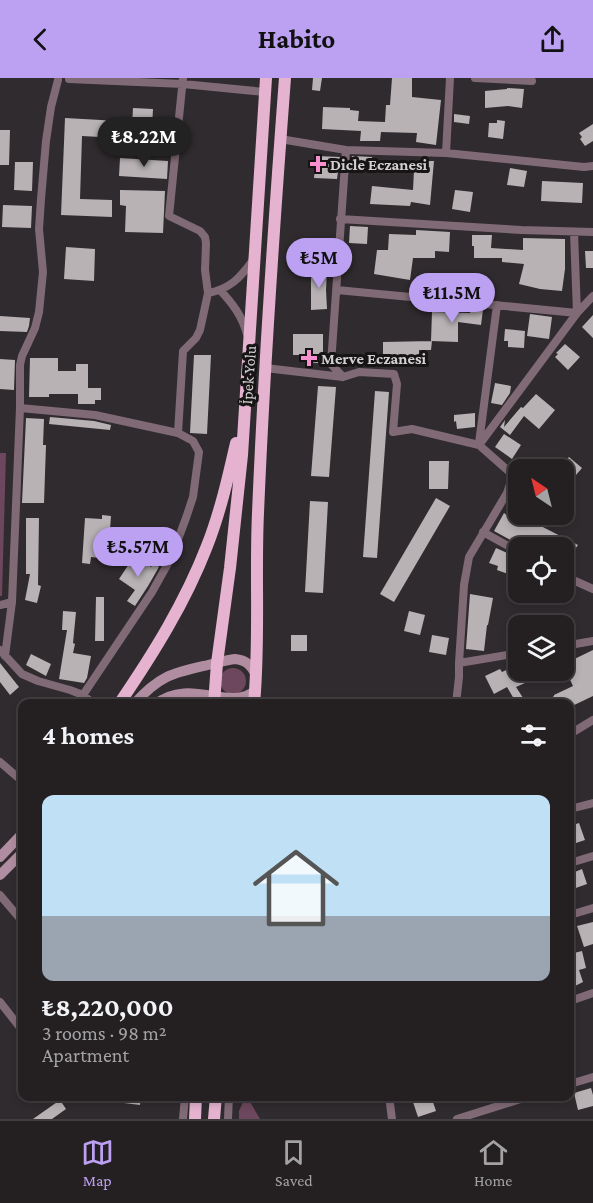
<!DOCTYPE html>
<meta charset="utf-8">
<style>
body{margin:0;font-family:"Crimson Pro",serif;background:#2c282a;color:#f1f3f6;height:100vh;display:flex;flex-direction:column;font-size:22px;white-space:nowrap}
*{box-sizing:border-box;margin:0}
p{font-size:20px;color:#a3a3a5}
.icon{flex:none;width:33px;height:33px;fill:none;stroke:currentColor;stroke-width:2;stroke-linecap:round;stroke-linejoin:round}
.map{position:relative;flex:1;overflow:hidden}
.sheet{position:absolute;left:18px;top:621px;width:556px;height:402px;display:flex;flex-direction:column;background:#242022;border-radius:12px;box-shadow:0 3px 9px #0003,0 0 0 2px #413e40}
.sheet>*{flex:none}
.needle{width:39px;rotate:325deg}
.fabs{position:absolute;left:508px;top:381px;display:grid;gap:12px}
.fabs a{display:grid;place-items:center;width:66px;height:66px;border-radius:12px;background:#242022;box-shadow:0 3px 9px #0003,0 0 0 2px #413e40;font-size:30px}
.price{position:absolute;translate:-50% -51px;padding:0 14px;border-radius:21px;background:#bca0f2;color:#111;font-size:20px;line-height:39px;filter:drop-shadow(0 2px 3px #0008)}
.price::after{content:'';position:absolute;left:50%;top:36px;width:18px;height:14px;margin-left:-9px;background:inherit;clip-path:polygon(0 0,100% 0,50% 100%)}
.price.selected{background:#222;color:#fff}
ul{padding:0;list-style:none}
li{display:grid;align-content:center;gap:12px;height:318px;padding:0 24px}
li span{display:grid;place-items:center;height:186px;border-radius:12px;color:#555}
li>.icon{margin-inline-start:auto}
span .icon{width:108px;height:108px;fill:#fffc;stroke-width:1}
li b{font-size:26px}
h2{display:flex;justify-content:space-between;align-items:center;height:72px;padding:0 24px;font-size:26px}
header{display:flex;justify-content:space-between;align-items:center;height:78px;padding:0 24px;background:#bca0f2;color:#111;font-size:27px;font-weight:700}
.dock{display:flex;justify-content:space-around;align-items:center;height:84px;border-top:2px solid #413e40;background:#242022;font-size:16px;color:#a3a3a5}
.dock a{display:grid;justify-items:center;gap:3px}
.dock .selected{color:#bca0f2}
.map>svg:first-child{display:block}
.green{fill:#6d475d}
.building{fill:#b8b2b5}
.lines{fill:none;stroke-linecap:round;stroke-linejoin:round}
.minor{stroke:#806a76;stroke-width:8}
.secondary{stroke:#b08da0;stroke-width:10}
.trunk{stroke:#e5b3d0;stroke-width:12}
.poi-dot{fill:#f790ce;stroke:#161415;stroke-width:2}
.labels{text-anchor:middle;stroke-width:6;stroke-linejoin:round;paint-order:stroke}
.poi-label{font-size:16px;font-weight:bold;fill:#d3d0d2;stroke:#161415;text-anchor:start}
.street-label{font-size:16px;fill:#d3d0d2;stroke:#161415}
</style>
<header><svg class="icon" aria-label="back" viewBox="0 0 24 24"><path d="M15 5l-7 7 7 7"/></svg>Habito<svg class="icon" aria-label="share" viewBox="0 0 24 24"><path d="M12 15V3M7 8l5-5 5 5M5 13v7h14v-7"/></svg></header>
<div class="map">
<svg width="593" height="1041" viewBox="0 0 593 1041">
<rect width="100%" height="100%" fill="#302b2e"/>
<!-- green -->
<path class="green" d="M0 375H6L2 518H0Z
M220 603a13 13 0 1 1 26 0a13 13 0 1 1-26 0Z
M249 1022 260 1041H239V1033L243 1024Z"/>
<!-- building -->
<path class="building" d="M313 0H322L320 13 312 12Z
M392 0H412V19L441 22 436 67 416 64 417 55 381 54 380 63H360L361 53 322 51 323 29 350 30V32L359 33 358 43 385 44 386 27H390Z
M507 10 524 11 522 30 508 28 485 30V13L507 11Z
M133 30 153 31 151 68 131 67Z
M454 36 470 38 469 46 454 44Z
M65 40 119 43 118 60 82 58 80 121 112 122V139L61 137Z
M497 42 505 43 503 61 488 59 489 45H497Z
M593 46V63L585 68 580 61 582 59 579 55Z
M0 52H10L9 87H0Z
M316 78 340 79 337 101 314 100Z
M352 78 372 79V90H363V88H351Z
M120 80 168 83 167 101 119 98Z
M418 83H434L430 127 411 124 410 128 370 126 372 108 413 112 414 92H418Z
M15 84H33L32 113 14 112Z
M510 90 527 93 524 109 507 107Z
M542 103 583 105 582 125 541 123Z
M120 112 165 113 163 155 125 154 126 128 120 127Z
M455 112 473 114 470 134 452 131Z
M3 127 32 128 31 150 2 149Z
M350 148 368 149 367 166 349 165Z
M416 152 450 154 449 174 435 173V180H413L410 202 374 196 377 172H388L389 156 416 157Z
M472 157H492L491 170 523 172V160L565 161V191L562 213 540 211 519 206 524 186 502 184V180H474V168H472Z
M66 169 95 171 94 203 64 201Z
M585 173H593V190H586Z
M311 191 327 192 326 212 327 231 311 232Z
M471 231 483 232 481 247 458 244V264L431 263 432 234 470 235Z
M530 236 552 239 549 261 527 258Z
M593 237V260L582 249Z
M0 238 30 240 29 248 27 254 0 253Z
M505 251 525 253 524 270 508 269V263H504Z
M293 256H323V279H318V285L305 284V277H293Z
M432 263 431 272H419V283L383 284V264Z
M565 266 580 279 568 292 555 279 558 276 556 275Z
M194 277H211L207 356 190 355Z
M30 280H58V293H76V286H88V310H101V322H95V326H78V316H49V319H29Z
M0 281 15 282 14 312 0 311Z
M495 305 511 308 510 315 502 327 491 325Z
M318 308 336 309 329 399 311 398Z
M375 313 389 314 377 480 363 479Z
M536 316 555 332 539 351 524 338 510 357 500 349 505 342 504 349 521 329 523 330Z
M475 335V349L457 351 456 343 454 344V337Z
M50 339 94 343 111 347 110 352 49 346Z
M26 340 44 341 43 367H46L44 425H22Z
M504 356 521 367 512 381 495 369Z
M569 379 582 390 570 404 564 399V392H557Z
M429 383H449L448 411H429Z
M436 420 450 428 394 524 380 516Z
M519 420V436H534L531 443 578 467 564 486V470H541L520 459 516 465 494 453 504 435 508 438Z
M310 423 328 424 323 515 305 514Z
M102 437 111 438 108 481 91 479 90 486 82 485 85 440 102 441Z
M26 440H39L38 507 41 508 37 525 25 522 30 496H26Z
M496 470 516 479 508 496 497 492 498 488 489 485Z
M135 477 151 489 154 485 159 489 148 508 135 528 127 523 135 512 119 501Z
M470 516 493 520 488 547H487L484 573 466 571Z
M96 519H104V563H95Z
M63 533 76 534 73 565 75 566 73 575 91 578 87 600 84 605 59 601 67 552H62Z
M409 533 425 537 420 557 404 553Z
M528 538 549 548H524Z
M291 557H307V573H291Z
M432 557 449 560 446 577 429 574Z
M593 572V618L570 629V626H543L554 618V617L573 608 564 589V586Z
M31 576 51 586 46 598 26 587Z
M0 585 19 609 10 617 0 604Z
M519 586V592H531L534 601 516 609 527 626H517L507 609 494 616 485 598 500 591 502 594Z
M579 745 585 762 570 767V748Z
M582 791 587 806 573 811 570 803V796Z
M593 844V866L584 869 577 848Z
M582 873 586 890 579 892 583 904 575 908 570 896V876Z
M591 1010 593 1017V1028L578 1032 574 1015Z
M108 1018H141L140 1027 108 1023Z
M411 1018H431L436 1033 418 1039Z
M60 1022 66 1031 52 1041H33Z"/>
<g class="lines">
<!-- minor -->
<path class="minor" d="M183 0 169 138 200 153 205 159 206 165 205 192 208 215
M475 0 532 3
M69 1 183 6 265 14
M280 61 346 72 446 75 584 89 593 88
M446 75 450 0
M340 141 521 152 593 154
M220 212C233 226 242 238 247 256
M337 212 577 235 574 154
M265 290 343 299 359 294 394 296 397 306 393 354 412 351 479 367 513 397 507 415 469 479 464 507 459 585V599L456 626
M343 299 331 286 346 72
M20 330 95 337 178 355 193 363 199 374 193 419 186 440 171 480 152 514 83 617
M178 355 183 273 196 260 200 252 208 215C230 211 240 200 253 182
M479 365 497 227
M479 367 577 235 593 218
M483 454 519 474
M564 498 593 511
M0 527 12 524
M564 568 593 563
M0 572 22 596 38 603 70 612 83 617 94 626
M5 578 12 524 20 330V287L22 278 35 250 39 234 43 194 39 151 41 121 46 63 51 29 58 2
M459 585 519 575
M570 656 593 642
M0 684 22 703
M570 731 593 725
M570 785 593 778
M0 817 22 843
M570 837 593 830
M570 923 593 915
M0 924 22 952
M570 1006 593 999
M389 1018 392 1041
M183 1041 185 1018
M228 1041 229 1018
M457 1041 530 1018"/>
<!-- secondary -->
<path class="secondary" d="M134 626C160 597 173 595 208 587 217 585 226 582 235 581 246 582 251 587 256 597
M156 626C190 599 229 634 255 613
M0 779 22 756
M0 797 22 775"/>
<!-- trunk -->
<path class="trunk" d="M119 626C153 576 185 525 207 468 220 435 228 400 236 365
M214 626 217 585 230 490 242 377 266 0
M254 626C260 562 255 498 258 435 264 290 274 145 285 0
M195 1041 196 1018
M214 1041 216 1018"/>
</g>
<!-- markers -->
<g class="poi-dot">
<path d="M315 77h6v6h6v6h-6v6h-6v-6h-6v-6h6z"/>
<path d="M306 271h6v6h6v6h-6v6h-6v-6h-6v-6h6z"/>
</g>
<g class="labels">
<!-- poi labels -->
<g class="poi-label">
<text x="330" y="92">Dicle Eczanesi</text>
<text x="321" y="286">Merve Eczanesi</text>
</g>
<!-- street labels -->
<g class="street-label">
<text transform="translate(248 297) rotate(-86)" y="6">İpek Yolu</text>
</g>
</g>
</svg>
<div class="fabs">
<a><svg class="needle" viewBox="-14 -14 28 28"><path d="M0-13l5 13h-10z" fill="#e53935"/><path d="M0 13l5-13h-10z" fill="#a3a3a5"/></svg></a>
<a><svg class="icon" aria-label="locate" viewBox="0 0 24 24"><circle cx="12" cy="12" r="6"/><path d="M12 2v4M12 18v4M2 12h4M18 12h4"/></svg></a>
<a><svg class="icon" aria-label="layers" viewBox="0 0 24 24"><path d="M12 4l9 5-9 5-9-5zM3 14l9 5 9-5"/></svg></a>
</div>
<b class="price selected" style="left:144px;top:90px">₺8.22M</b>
<b class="price" style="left:319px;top:211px">₺5M</b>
<b class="price" style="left:452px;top:246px">₺11.5M</b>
<b class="price" style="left:138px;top:500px">₺5.57M</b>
<section class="sheet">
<h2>4 homes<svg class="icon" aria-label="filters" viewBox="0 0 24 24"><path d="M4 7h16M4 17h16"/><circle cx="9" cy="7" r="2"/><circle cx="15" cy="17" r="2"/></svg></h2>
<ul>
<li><span style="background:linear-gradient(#bfe0f5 65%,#9aa5b1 0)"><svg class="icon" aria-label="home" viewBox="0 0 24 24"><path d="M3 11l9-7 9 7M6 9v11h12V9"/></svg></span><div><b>₺8,220,000</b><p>3 rooms · 98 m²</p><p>Apartment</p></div></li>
</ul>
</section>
</div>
<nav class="dock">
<a class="selected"><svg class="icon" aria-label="map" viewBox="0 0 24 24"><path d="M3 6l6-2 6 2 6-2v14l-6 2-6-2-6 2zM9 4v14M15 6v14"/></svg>Map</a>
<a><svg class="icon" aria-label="saved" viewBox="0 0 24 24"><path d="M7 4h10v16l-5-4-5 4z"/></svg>Saved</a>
<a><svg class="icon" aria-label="home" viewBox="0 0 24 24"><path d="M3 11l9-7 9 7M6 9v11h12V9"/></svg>Home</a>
</nav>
